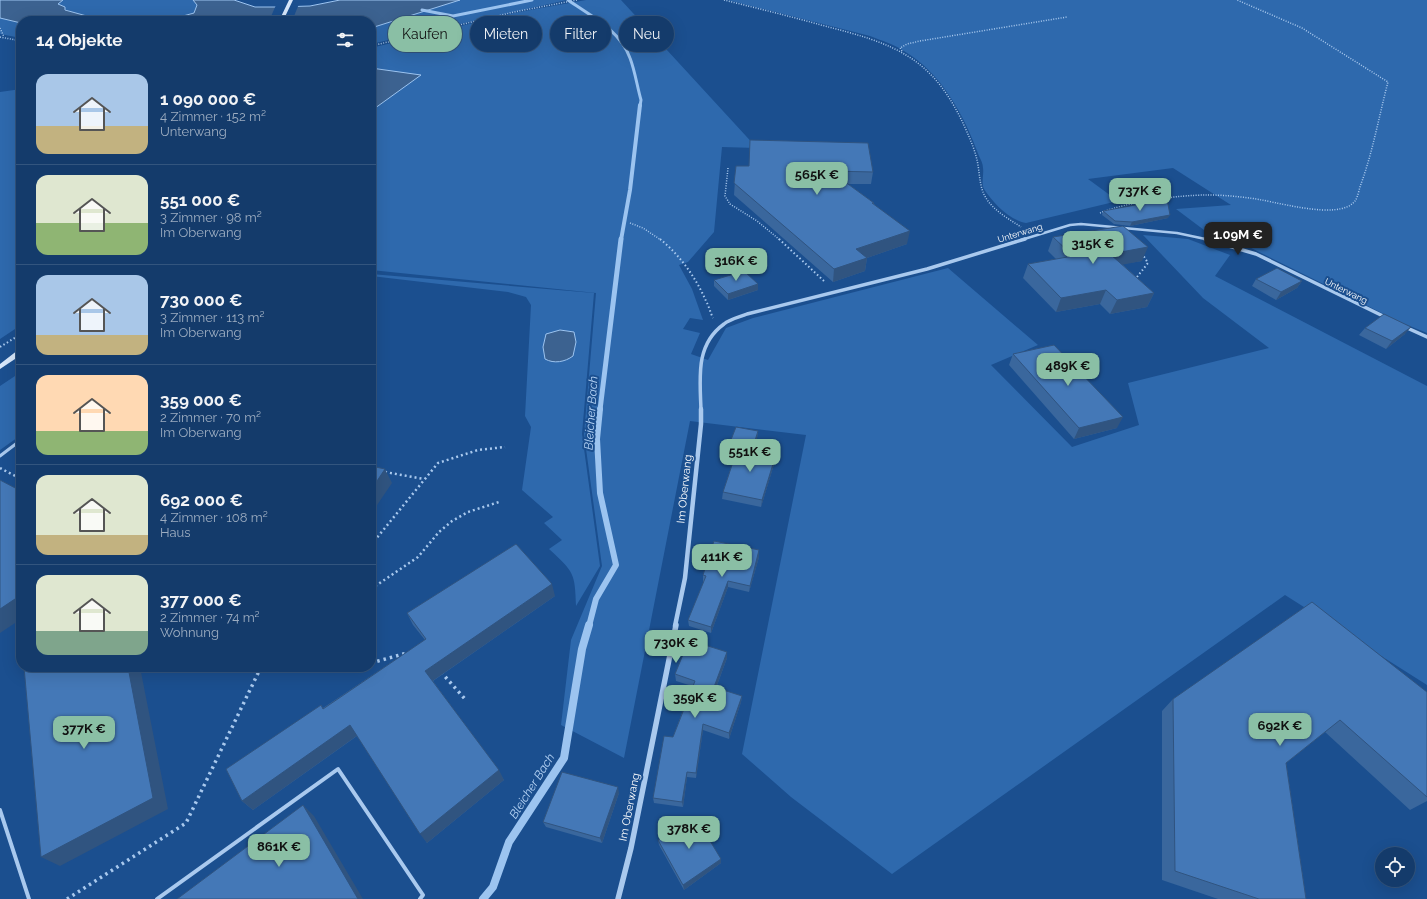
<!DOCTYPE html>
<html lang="de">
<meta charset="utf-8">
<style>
body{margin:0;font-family:Raleway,sans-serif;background:#1d4271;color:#f1f3f6;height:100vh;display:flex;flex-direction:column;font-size:15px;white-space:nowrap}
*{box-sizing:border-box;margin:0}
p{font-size:13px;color:#9dadc1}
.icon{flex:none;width:22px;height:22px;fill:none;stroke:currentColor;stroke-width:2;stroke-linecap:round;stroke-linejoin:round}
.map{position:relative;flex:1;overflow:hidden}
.side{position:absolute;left:16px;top:16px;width:360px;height:656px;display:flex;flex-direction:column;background:#143b6b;border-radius:16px;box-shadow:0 4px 16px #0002,0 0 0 1px #33557e}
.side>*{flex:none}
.top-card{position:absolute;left:388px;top:16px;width:380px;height:36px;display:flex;gap:8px}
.fabs{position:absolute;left:1375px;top:847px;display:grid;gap:8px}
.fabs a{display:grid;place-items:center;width:40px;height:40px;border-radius:50%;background:#143b6b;box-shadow:0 4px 16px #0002,0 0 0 1px #33557e;font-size:20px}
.price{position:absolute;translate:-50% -34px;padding:0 9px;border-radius:8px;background:#8abfa5;color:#111;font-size:13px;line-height:26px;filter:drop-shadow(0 1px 2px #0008)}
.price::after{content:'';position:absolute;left:50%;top:24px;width:12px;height:9px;margin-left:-6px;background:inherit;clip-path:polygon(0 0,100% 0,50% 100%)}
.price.current{background:#222;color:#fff}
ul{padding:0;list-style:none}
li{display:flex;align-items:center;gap:12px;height:100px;padding:0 20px}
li+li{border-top:1px solid #33557e}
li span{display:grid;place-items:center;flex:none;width:112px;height:80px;border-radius:12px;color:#555}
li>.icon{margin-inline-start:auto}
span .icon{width:48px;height:48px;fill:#fffc;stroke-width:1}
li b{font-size:17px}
h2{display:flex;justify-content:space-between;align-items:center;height:48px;padding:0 20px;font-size:17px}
.pill{padding:0 14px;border-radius:18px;background:#143b6b;box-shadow:0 4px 16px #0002,0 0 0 1px #33557e;font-size:14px;line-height:36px}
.pill.current{background:#8abfa5;color:#111}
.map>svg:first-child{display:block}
.green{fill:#2e69ad}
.water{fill:#3c6290;stroke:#9cc4f0}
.pier{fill:#1b4f8f}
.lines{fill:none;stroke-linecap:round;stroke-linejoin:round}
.stream-far4{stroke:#9cc4f0;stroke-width:3}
.stream-far3{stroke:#9cc4f0;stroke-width:4}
.stream-far2{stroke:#9cc4f0;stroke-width:5}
.stream-far1{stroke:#9cc4f0;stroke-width:6}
.stream{stroke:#9cc4f0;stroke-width:8}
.path-far3{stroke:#a9c9ee;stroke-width:1.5;stroke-dasharray:1 1.5;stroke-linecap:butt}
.path-far2{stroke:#a9c9ee;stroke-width:2;stroke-dasharray:1.5 2.5;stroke-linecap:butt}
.path-far1{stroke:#a9c9ee;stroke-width:2.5;stroke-dasharray:2 3;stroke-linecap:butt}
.path{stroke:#a9c9ee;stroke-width:3.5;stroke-dasharray:2.5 4;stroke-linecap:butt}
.lane-far2{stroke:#a9c9ee;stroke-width:2.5}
.lane-far1{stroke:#a9c9ee;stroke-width:3}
.lane{stroke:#a9c9ee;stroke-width:4}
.street-far3{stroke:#a9c9ee;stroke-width:2.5}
.street-far2{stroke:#a9c9ee;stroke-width:3.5}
.street-far1{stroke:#a9c9ee;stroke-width:4.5}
.street{stroke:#a9c9ee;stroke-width:5.5}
.secondary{fill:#d6e6fa;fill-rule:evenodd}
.wall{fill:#3a679d}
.shaded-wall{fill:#305480}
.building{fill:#4478b7;stroke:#305480}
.labels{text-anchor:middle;stroke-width:4;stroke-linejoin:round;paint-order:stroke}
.far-street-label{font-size:9px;fill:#fff;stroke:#1b4f8f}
.street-label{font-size:11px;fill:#fff;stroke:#1b4f8f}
.water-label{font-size:12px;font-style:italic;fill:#b5d3f5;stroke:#1b4f8f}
</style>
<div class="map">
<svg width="1427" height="899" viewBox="0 0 1427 899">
<rect width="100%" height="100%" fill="#1b4f8f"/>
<!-- green -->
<path class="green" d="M63 0H193L197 5 194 13C160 24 87 27 57 4Z
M460 0H567L371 44V28Z
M586 0H621L757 148 722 147 714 232 688 262 679 265 692 289 703 320 690 318 683 329 700 333 691 354 708 360 726 328 753 318 948 268 1038 345 991 365 1072 447 1139 425 1128 383 1269 348 1203 298 1143 235 1188 239 1230 255 1215 276 1427 386V685L1285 595 892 874 791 797 742 754 806 435 690 421 624 758 561 725 571 640 602 566 584 434 596 293 371 270V48L514 13Z
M728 0H1427V333L1400 322 1243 244 1208 233 1176 209 1231 205 1173 168 1088 179 1118 201 1026 223C1009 220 993 203 984 189 981 184 984 174 983 168 983 164 981 160 979 156 965 117 942 73 904 51 894 44 882 41 870 36Z
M0 18 21 23V38L0 34Z
M21 89V325L0 339V92Z
M371 274 594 293 582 434 600 566 576 606C575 573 574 572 549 549L562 540 544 523 553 517 522 490 531 427 525 416 531 305 526 297 508 292 371 276Z
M21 372V435L0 450V386Z"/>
<!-- water -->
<path class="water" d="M0 0H63L58 4 65 7V10L94 18 114 21H21V23L0 18Z
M193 0H234L255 7H279L310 6 340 0H460L371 28V21H122C148 20 168 21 194 13L197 5Z
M371 68 421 75 371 111Z
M560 330 574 332 576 342 573 356C565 362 554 364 545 359L543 347 546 334Z"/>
<!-- pier -->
<path class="pier" d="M299 4 292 21H269L276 5Z"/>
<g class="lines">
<!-- stream-far4 -->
<path class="stream-far4" d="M568 0C591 16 620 30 630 58 635 71 637 86 641 100L640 106
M422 10 453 16 532 0"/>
<!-- stream-far3 -->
<path class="stream-far3" d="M621 240 630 190 640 105"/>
<!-- stream-far2 -->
<path class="stream-far2" d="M600 410 621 239"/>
<!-- stream-far1 -->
<path class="stream-far1" d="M589 626 596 599 616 565 600 493 597 439 600 409"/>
<!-- stream -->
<path class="stream" d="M483 899 493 887 509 842 564 758 582 649 589 625"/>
<!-- path-far3 -->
<path class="path-far3" d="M724 0C756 8 789 16 821 25 895 44 934 56 967 132 971 141 975 151 977 160 980 173 979 187 986 198 994 211 1009 219 1021 227
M0 28 4 37
M0 37 21 41
M371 46 514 12 577 0
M902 51 900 48 907 44 920 41 1067 17
M728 168 725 196 730 204 757 221 780 240
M1100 213C1127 202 1178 195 1207 195 1221 195 1235 196 1249 198 1272 200 1339 222 1355 201 1358 197 1359 189 1361 184 1373 151 1379 116 1388 82L1302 28 1237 0
M630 223 643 228 661 240"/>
<!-- path-far2 -->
<path class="path-far2" d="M660 239C680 255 696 278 706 301 709 306 710 312 713 318
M779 239 824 281
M1137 277 1148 263 1143 255
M0 347 21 334"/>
<!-- path-far1 -->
<path class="path-far1" d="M0 468 21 479
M385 472 424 479
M371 545 438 463 478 450 505 447
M371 589 418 557 439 532 452 521 468 512 499 502"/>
<!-- path -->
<path class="path" d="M371 663 407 653
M331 667 352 669 358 667
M441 672 465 699
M67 899 186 823 261 667"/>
<!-- lane-far2 -->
<path class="lane-far2" d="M371 302V304"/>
<!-- lane-far1 -->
<path class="lane-far1" d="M0 456 21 440"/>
<!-- lane -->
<path class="lane" d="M0 810 29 899
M157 899 338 769 423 895 420 899"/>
<!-- street-far3 -->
<path class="street-far3" d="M1021 240 1070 225 1081 224 1177 233 1210 240"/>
<!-- street-far2 -->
<path class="street-far2" d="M1205 239 1256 254 1385 317
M1405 327 1427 337
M701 410C700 378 695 345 724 324 730 319 740 317 747 314L927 269 1025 239"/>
<!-- street-far1 -->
<path class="street-far1" d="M675 626 685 578 701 424V409"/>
<!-- street -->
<path class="street" d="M618 899 631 848 676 625"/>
<!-- secondary -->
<path class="secondary" d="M289 0H293L283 21H279Z
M18 350H21V355L0 369V364Z"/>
</g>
<!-- wall -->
<path class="wall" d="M736 166 873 172 871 184H848L874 203V204L907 244 867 258 865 271 833 282 734 195Z
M1103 211 1168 218 1130 226 1114 224 1102 215Z
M1053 237 1142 261 1122 264 1154 293 1147 307 1110 314 1100 304 1056 312 1023 278 1028 264 1056 259 1048 251Z
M1256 279 1302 281 1297 288 1276 300 1252 286Z
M714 280 758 284V290L728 300 714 286Z
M1365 328 1405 334 1386 349 1359 335Z
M1013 354 1117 428 1074 439 1009 365Z
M758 431 757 438 753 450 776 454 775 461 761 507 722 499 723 492 736 453 729 452V445Z
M759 557 749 592 728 587 711 633 689 626 688 620 704 582H703V575Z
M555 596 433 681 504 780 427 843 357 736 253 810 242 801 323 708 425 640 413 625 407 613Z
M727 658 716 688 742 696 741 702 729 739 703 730 696 778 687 777 683 807 654 803 653 798 673 737 692 686 676 681 675 674Z
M1427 692V801L1410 810 1325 732 1286 763 1306 899H1218L1162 880V711L1173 699Z
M619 793 602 843 546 827 543 822Z
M658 840 721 859V863L684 890 659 845Z"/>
<!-- shaded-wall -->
<path class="shaded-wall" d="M1170 215 1168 218 1130 226 1132 222Z
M910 231 907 244 867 258 865 271 833 282 834 269 856 249Z
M1148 247 1142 261 1105 268 1110 254Z
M1302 281 1297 288 1276 300 1281 292Z
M758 284V290L728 300V294Z
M1106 290 1100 304 1056 312 1061 298Z
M1154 293 1147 307 1110 314 1117 300Z
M1411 327 1405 334 1386 349 1392 341Z
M1123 417 1117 428 1074 439 1079 428Z
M758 431 757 438 751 456 752 450Z
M776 454 775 461 761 507 762 500Z
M385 469 392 483 371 514V490Z
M759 550V557L749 592 750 586Z
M728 581V587L711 633V627Z
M552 584 555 596 431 682 425 671Z
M18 597 21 619 0 633V609Z
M727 652V658L714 693V687Z
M128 667H140L168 809 60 866 41 857Z
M742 696 741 702 729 739V733Z
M703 724V730L696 778V773Z
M350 725 358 735 253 810 242 801Z
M499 770 504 780 427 843 420 834Z
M687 772V777L683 807 682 802Z
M618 787 619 793 602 843 600 838Z
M303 805 314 816 363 899H358Z
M721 859V863L684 890 683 885Z"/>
<!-- building -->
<path class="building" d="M750 140 868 143 873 172 830 171 874 203H872L910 231 856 249 867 258 834 269 734 183 736 166H749Z
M1167 199 1170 215 1132 222 1115 221 1103 211Z
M1123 226 1148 247 1110 254 1154 293 1117 300 1106 290 1061 298 1028 264 1073 256 1053 237Z
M1277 268 1302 281 1281 292 1256 279Z
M744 271 758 284 728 294 714 280Z
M1384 314 1411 327 1392 341 1365 328Z
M1054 345 1123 417 1079 428 1013 354Z
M736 427 758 431 752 450 729 445Z
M738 447 776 454 762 500 723 492Z
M371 466 385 469 371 490Z
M0 480 21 491V632L18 597 0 609Z
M714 541 759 550 750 586 728 581 711 627 688 620 706 576 703 575Z
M516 544 552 584 425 671 499 770 420 834 350 725 242 801 226 769 321 705 323 709 426 639 407 613Z
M1312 602 1427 692V797L1340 720 1286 763 1306 899H1259L1175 871 1173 699Z
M689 640 727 652 714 687 742 696 729 733 703 724 696 773 687 772 682 802 653 798 664 736 673 737 695 681 675 674Z
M24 667H128L153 798 41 857Z
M562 772 618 787 600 838 543 822Z
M303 805 358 899H177Z
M695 816 721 859 683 885 658 840Z"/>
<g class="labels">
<!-- far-street labels -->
<g class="far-street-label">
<text transform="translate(1020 233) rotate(-17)" y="3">Unterwang</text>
<text transform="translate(1346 291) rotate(26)" y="3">Unterwang</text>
</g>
<!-- street labels -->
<g class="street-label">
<text transform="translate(684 489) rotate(-84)" y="4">Im Oberwang</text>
<text transform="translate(629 807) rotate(-79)" y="4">Im Oberwang</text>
</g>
<!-- water labels -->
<g class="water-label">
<text transform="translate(591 413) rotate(-86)" y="4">Bleicher Bach</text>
<text transform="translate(532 786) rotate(-58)" y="4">Bleicher Bach</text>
</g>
</g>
</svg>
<div class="fabs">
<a><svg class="icon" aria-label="locate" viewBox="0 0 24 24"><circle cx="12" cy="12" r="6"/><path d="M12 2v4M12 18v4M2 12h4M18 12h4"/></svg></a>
</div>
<b class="price" style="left:817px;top:196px">565K €</b>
<b class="price" style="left:1140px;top:212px">737K €</b>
<b class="price current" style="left:1238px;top:256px">1.09M €</b>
<b class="price" style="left:1093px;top:265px">315K €</b>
<b class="price" style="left:736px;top:282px">316K €</b>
<b class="price" style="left:1068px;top:387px">489K €</b>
<b class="price" style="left:750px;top:473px">551K €</b>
<b class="price" style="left:722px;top:578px">411K €</b>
<b class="price" style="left:676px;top:664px">730K €</b>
<b class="price" style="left:695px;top:719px">359K €</b>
<b class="price" style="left:1280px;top:747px">692K €</b>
<b class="price" style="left:84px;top:750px">377K €</b>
<b class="price" style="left:689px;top:850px">378K €</b>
<b class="price" style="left:279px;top:868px">861K €</b>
<div class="top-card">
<a class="pill current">Kaufen</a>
<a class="pill">Mieten</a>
<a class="pill">Filter</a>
<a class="pill">Neu</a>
</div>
<section class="side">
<h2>14 Objekte<svg class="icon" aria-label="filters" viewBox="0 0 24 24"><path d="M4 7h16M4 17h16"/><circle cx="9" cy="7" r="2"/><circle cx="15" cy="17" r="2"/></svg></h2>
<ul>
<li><span style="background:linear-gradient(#a9c7e8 65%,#c2b280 0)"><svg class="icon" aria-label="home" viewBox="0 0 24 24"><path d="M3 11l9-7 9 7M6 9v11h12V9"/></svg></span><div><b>1 090 000 €</b><p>4 Zimmer · 152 m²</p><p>Unterwang</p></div></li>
<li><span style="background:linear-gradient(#dfe7d0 60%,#8fb573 0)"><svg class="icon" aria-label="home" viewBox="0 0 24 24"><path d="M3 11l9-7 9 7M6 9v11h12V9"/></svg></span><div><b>551 000 €</b><p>3 Zimmer · 98 m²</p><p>Im Oberwang</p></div></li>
<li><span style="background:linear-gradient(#a9c7e8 75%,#c2b280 0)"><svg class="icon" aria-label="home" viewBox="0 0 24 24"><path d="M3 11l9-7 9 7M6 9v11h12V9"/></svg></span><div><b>730 000 €</b><p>3 Zimmer · 113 m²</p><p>Im Oberwang</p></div></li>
<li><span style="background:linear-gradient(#ffd9b3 70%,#8fb573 0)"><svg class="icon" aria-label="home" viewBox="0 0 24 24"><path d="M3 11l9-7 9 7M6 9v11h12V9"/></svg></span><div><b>359 000 €</b><p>2 Zimmer · 70 m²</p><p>Im Oberwang</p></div></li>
<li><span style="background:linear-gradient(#dfe7d0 75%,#c2b280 0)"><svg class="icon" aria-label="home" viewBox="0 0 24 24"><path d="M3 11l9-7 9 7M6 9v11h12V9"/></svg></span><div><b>692 000 €</b><p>4 Zimmer · 108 m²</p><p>Haus</p></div></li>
<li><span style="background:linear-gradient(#dfe7d0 70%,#7fa58c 0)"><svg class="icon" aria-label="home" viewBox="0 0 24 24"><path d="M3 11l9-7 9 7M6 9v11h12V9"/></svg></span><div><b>377 000 €</b><p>2 Zimmer · 74 m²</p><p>Wohnung</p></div></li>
</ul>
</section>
</div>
